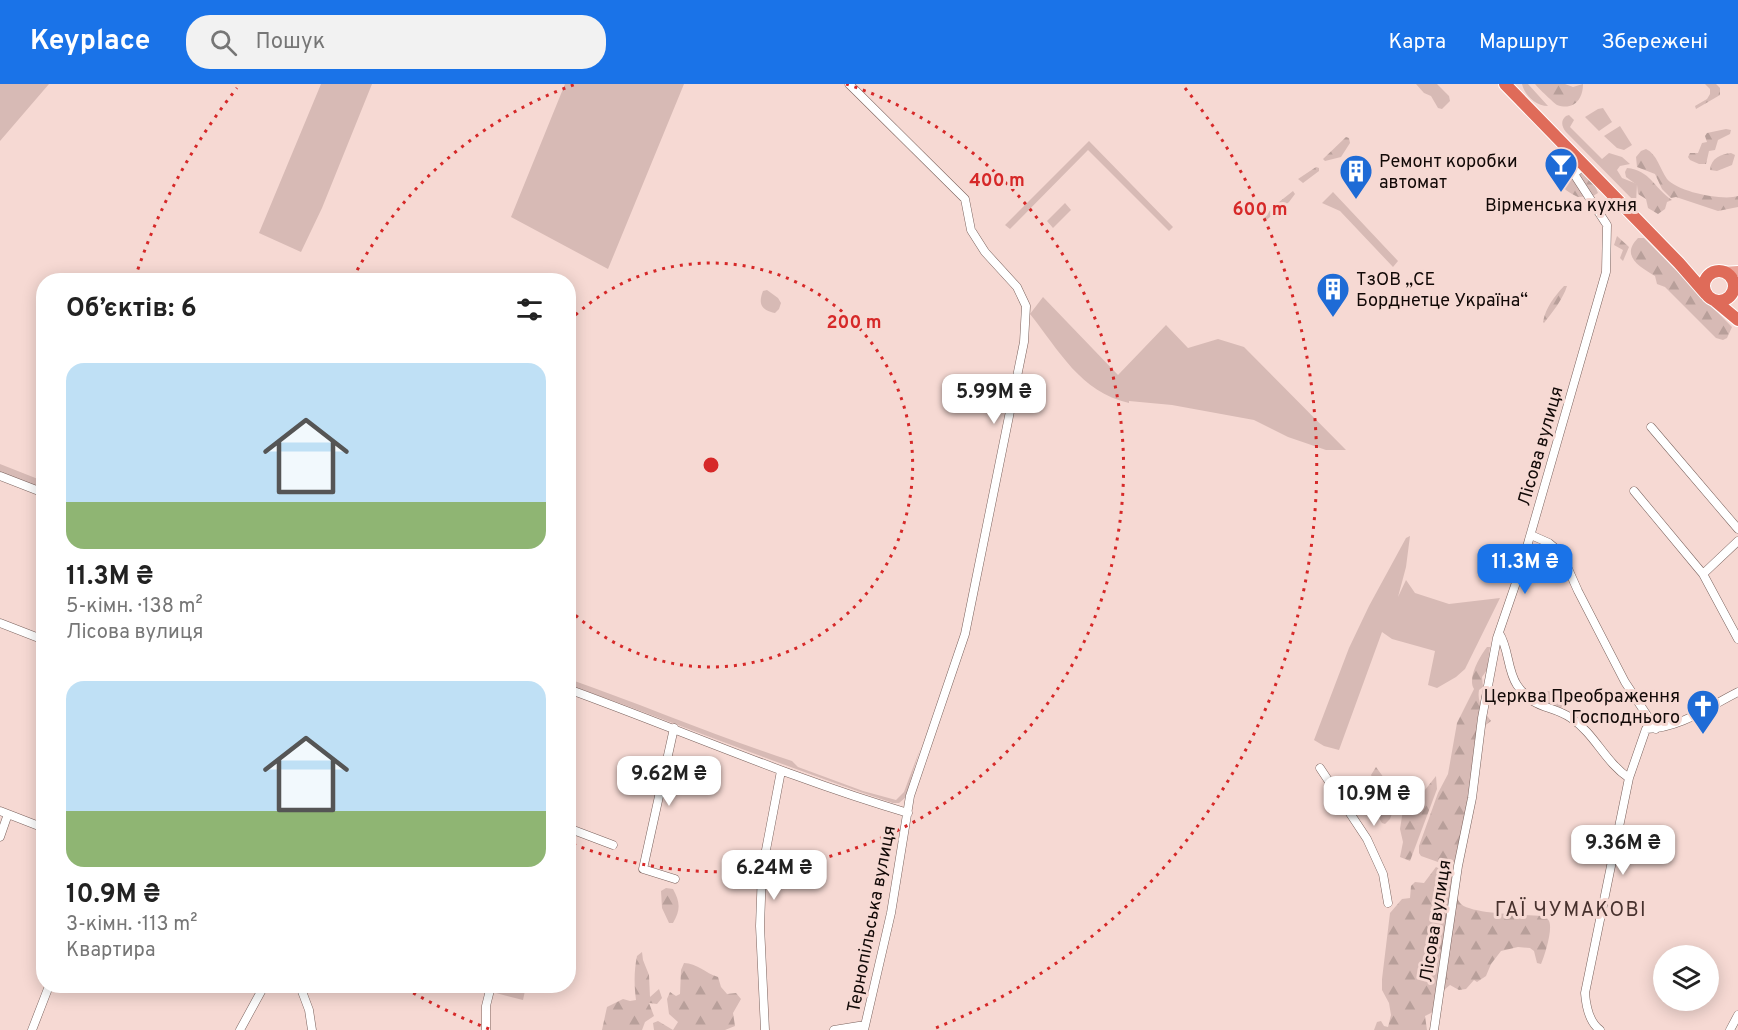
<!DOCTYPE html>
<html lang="uk">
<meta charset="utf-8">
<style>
body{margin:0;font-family:Overpass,sans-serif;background:#f2f2f2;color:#222;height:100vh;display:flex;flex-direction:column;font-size:22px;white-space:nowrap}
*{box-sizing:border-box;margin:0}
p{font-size:20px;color:#767676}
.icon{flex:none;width:33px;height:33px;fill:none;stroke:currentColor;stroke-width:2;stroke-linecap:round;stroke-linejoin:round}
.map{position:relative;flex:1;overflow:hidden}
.side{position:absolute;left:36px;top:189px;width:540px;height:720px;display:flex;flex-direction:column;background:#fff;border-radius:24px;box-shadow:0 3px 15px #0003}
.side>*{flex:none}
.tools{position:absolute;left:1653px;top:861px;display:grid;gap:12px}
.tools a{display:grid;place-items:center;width:66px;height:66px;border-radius:50%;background:#fff;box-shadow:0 3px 15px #0003;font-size:30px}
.price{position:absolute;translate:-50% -51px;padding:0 14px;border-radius:12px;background:#fff;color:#222;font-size:20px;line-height:39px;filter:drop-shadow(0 2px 3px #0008)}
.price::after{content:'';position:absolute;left:50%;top:36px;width:18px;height:14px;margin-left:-9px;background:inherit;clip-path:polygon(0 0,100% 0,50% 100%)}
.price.active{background:#1a73e8;color:#fff}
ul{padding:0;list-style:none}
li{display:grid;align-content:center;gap:12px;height:318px;padding:0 30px}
li span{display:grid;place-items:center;height:186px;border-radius:18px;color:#555}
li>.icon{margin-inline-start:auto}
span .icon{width:108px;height:108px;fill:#fffc;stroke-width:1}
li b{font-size:26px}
h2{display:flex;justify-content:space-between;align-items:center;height:72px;padding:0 30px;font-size:26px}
header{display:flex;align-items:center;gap:36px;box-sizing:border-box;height:84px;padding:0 30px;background:#1a73e8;color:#fff}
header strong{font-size:28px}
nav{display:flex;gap:33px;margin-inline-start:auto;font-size:21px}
.search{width:420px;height:54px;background:#f2f2f2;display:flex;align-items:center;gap:15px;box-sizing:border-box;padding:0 21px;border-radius:24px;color:#767676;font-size:22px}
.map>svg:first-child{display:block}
.green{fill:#d7bab5}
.forest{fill:url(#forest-firs)}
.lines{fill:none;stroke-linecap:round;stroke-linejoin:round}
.minor-casing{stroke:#7a625d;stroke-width:9}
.major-casing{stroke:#fff;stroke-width:12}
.highway-casing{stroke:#fff;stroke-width:14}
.minor{stroke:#fff;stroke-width:8}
.major{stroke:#eca69b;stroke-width:10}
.highway{stroke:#df6b59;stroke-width:12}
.ring{fill:none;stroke:#d62828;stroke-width:3;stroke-dasharray:3 6}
.labels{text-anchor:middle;stroke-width:6;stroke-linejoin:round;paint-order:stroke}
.poi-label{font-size:18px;fill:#120907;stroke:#f6d9d3;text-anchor:start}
.street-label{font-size:18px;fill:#120907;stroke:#f6d9d3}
.neighbourhood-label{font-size:20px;letter-spacing:1.5px;fill:#47312d;stroke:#f6d9d3}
.centre{fill:#d62828;stroke:#f6d9d3;stroke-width:3}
.ring-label{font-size:18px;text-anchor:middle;font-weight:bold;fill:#d62828;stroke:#f6d9d3;stroke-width:6;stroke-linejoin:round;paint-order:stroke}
</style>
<header>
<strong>Keyplace</strong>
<div class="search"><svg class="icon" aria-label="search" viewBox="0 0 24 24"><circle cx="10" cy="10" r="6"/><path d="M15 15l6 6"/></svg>Пошук</div>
<nav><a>Карта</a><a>Маршрут</a><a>Збережені</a></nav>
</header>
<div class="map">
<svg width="1738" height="946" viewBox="0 0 1738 946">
<defs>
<pattern id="forest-firs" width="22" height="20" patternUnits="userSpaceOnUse" patternTransform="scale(1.5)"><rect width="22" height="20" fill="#d7bab5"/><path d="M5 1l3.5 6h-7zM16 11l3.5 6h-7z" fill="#b89f9a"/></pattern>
</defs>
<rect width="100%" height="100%" fill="#f6d9d3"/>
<!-- green -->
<path class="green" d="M0 0H49L0 57Z
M321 0H372L322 124 301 168 259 149Z
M565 0H684L608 185 511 133Z
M1416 0H1437L1449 12 1450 17 1442 25 1438 24 1431 12 1424 9Z
M1522 0H1528L1548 22C1536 22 1525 12 1522 0Z
M1603 24 1612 38 1599 47 1585 33 1598 25Z
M1569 31 1574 36 1570 43 1602 75 1609 69 1622 73 1630 80 1620 82 1617 86 1622 94 1637 100 1636 119 1566 48C1562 43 1560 37 1566 32Z
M1620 42 1632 61 1624 66 1617 64 1604 52Z
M1089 57 1173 143 1169 147 1088 66 1010 145 1005 141Z
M1333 108 1398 177 1393 183 1340 127 1322 119Z
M1065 119 1071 126 1053 144 1047 137Z
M767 206 778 214 781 219 779 225 775 229C761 226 758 220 763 207Z
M1043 213 1118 291 1166 241 1188 264 1218 255 1244 263 1346 366H1326L1288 353 1254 336 1172 321 1129 317V319C1080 308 1059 266 1030 230Z
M0 380 43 397V405L0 388Z
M1410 452 1406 483 1398 513 1406 496 1415 509 1449 520 1500 514 1465 585 1456 593 1437 604 1428 601 1435 567 1392 555 1382 548 1339 666 1324 662 1314 656 1349 564 1369 522 1406 454Z
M569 595C643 621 716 652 792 677L798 683 863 707 896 716 904 708 920 665 905 714 899 719H893C784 683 677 639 569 601Z
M493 902H526L523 916 492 908Z"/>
<!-- forest -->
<path class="forest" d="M1535 0H1565L1573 3 1583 0C1583 15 1574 27 1557 21 1554 19 1538 4 1535 0Z
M1705 0H1716L1720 4V11L1696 25 1695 22 1707 15 1710 10V5Z
M1726 45 1731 46 1730 50 1718 56 1715 66 1709 67 1706 80H1699L1690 76 1688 73 1690 69H1698L1702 59 1707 58 1705 52 1707 49Z
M1346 53 1349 54 1350 59 1341 73 1325 77 1323 75Z
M1646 65C1657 70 1660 85 1667 95 1678 108 1723 117 1738 112V123L1718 127 1676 113 1671 114 1662 105 1655 90 1637 83 1636 73 1641 67Z
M1731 69 1735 71 1732 81 1717 87 1710 86C1711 74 1721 70 1731 69Z
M1316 83 1319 84V87L1303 99 1298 95Z
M1627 84C1650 86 1654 104 1672 116L1667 118 1665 125 1658 130 1648 124 1646 115 1638 110 1637 101 1626 93 1625 88Z
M1581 87 1595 102 1598 109 1593 112 1578 113C1570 109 1562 105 1559 97L1570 88Z
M1293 107 1295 110 1289 118 1265 137 1263 135 1274 122Z
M1617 152 1629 163 1623 177 1620 174 1623 166 1614 161Z
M1638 154H1644L1732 243 1727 254 1723 256 1716 254 1665 203 1657 200 1655 192C1640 183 1620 172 1638 154Z
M1564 202H1567C1563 215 1552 229 1544 239L1543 238C1546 223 1554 213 1564 202Z
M1487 563H1490L1487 586 1482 593 1483 603 1479 606C1477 619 1483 626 1491 637L1479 646 1481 662 1456 778H1438L1421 772 1419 769V762L1438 709 1448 690 1457 639 1474 605C1467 594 1480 572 1487 563Z
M1540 606 1564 609 1565 622 1556 626 1539 619 1536 613Z
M1376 683 1384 694 1416 722 1419 721 1421 711 1436 692 1437 705 1410 777 1400 773 1403 758 1400 745 1403 726 1393 717 1388 706V718L1393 727 1390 735 1385 740 1382 739C1379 735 1378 730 1375 726 1368 718 1362 710 1361 699L1363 698 1373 706 1378 705V703L1371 691Z
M1436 783 1444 787 1449 786 1454 792C1453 802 1454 810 1460 819 1468 830 1527 831 1541 832 1544 833 1548 834 1549 837 1553 845 1545 871 1541 880L1537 879 1534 867 1530 864 1518 863 1501 867 1491 880 1486 892 1477 898 1474 896 1466 905 1459 906 1450 901 1444 906 1441 924 1425 932 1427 946H1374L1377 938 1381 937 1384 942 1388 943 1391 931 1389 919 1382 906V895L1390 829 1402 815 1410 814 1411 802 1415 798 1424 799Z
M666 804 673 805C680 818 681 825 673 839H669L662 824 661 807Z
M642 868 643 876 649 891 650 913 659 905 662 914 657 920 649 919 654 932 645 938 642 946H602L607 923 623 915 630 917 636 916C634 900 634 887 637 872Z
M684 879C697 879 705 889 718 893L721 903 727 910 736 909 741 915 733 929 735 942 725 946H654L653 939 658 937 673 946 678 938 669 930 667 915 670 908 676 912 680 910 681 886Z"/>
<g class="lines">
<defs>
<path id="minor" d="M849 0 965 115 971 146 985 168 1017 203 1026 222 1024 258 965 550 910 712 891 829 864 946
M1651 343 1738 445
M0 392 44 409
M1634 407 1703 490 1738 555
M1531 451 1549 459 1561 469 1578 507 1625 598 1656 645
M1703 490 1738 457
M0 539 44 556
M1499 549C1509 564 1507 586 1517 601 1535 627 1550 620 1571 634 1595 650 1605 678 1629 694
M568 605C681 646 792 695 908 729
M674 644 643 785 675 795
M1320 684 1367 755 1383 790 1388 819
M0 727 44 744
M568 744 613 761
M0 753 8 730
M300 902 309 926 312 946
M32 946 49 902
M240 946 264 902
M486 946V922L491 902
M765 946 760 842 762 787 781 687
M834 946 865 941
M1434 946 1458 782 1472 714 1482 634 1497 554 1520 487 1606 188 1607 141 1574 90 1584 81
M1600 946C1589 938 1586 922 1585 909L1629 694 1646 645C1681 644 1708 623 1738 608
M1730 946 1738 931"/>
<path id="major" d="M1723 188 1738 187
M1734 205 1738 200"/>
<path id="highway" d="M1505 0 1679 179 1706 210
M1704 202a15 15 0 1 1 30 0a15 15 0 1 1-30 0Z
M1714 216 1738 236"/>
</defs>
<!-- minor casing -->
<use href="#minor" class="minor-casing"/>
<!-- major casing -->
<use href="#major" class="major-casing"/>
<!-- highway casing -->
<use href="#highway" class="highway-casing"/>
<!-- minor -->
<use href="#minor" class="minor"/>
<!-- major -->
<use href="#major" class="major"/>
<!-- highway -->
<use href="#highway" class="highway"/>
</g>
<!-- distance rings -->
<g class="ring">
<path d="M569 237A202 202 0 1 1 569 525"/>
<path d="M353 194A404 404 0 0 1 576 0M846 0A404 404 0 1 1 570 759"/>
<path d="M489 945A606 606 0 0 1 403 903M135 194A606 606 0 0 1 237 4M1185 4A606 606 0 0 1 933 945"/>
</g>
<!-- icons -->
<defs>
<symbol id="bar-pin" viewBox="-11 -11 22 30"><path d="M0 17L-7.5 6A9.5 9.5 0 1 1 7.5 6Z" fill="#1e6bd6" stroke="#f6d9d3"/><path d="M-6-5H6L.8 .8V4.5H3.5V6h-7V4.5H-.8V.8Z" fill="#fff"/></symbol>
<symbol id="building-pin" viewBox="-11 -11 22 30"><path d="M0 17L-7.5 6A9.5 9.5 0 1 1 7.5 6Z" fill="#1e6bd6" stroke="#f6d9d3"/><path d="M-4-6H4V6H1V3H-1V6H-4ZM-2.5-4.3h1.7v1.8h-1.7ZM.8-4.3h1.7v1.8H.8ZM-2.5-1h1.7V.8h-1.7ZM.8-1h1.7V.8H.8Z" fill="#fff"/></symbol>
<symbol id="church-pin" viewBox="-11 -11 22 30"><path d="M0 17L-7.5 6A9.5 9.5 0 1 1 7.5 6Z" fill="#1e6bd6" stroke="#f6d9d3"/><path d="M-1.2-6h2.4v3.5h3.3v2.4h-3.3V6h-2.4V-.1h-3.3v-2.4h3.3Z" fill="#fff"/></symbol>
</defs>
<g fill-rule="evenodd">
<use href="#bar-pin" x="1542" y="61" width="38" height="52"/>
<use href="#building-pin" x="1337" y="68" width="38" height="52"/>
<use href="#building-pin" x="1314" y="186" width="38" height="52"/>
<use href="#church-pin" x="1684" y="603" width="38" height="52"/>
</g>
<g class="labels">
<!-- poi labels -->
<g class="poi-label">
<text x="1379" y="83">Ремонт коробки<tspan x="1379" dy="21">автомат</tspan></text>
<text x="1561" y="127" text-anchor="middle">Вірменська кухня</text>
<text x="1356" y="201">ТзОВ „СЕ<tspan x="1356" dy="21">Борднетце Україна“</tspan></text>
<text x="1680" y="618" text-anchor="end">Церква Преображення<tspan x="1680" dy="21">Господнього</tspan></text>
</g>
<!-- street labels -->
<g class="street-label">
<text transform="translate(1540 362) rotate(-74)" y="6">Лісова вулиця</text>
<text transform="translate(871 835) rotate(-79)" y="6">Тернопільська вулиця</text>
<text transform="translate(1435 837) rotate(-81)" y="6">Лісова вулиця</text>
</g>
<!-- neighbourhood labels -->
<g class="neighbourhood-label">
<text x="1571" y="832">ГАЇ ЧУМАКОВІ</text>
</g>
</g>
<circle cx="711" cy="381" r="9" class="centre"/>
<g class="ring-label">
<text x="997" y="102">400 m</text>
<text x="1260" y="131">600 m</text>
<text x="854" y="244">200 m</text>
</g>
</svg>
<div class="tools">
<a><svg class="icon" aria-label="layers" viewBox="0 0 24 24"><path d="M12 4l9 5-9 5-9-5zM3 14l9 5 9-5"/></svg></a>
</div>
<b class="price" style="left:994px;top:341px">5.99M ₴</b>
<b class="price active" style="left:1525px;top:511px">11.3M ₴</b>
<b class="price" style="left:669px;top:723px">9.62M ₴</b>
<b class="price" style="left:1374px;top:743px">10.9M ₴</b>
<b class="price" style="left:1623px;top:792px">9.36M ₴</b>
<b class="price" style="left:774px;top:817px">6.24M ₴</b>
<section class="side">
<h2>Об’єктів: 6<svg class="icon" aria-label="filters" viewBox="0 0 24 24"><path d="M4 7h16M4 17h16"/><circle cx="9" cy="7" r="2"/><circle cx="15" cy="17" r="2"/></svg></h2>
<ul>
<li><span style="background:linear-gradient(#bfe0f5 75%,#8fb573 0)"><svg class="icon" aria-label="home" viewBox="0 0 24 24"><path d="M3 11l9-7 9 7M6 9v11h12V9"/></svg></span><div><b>11.3M ₴</b><p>5-кімн. · 138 m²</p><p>Лісова вулиця</p></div></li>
<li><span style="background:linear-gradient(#bfe0f5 70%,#8fb573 0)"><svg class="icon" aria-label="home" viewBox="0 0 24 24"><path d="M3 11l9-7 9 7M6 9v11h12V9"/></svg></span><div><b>10.9M ₴</b><p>3-кімн. · 113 m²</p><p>Квартира</p></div></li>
</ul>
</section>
</div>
